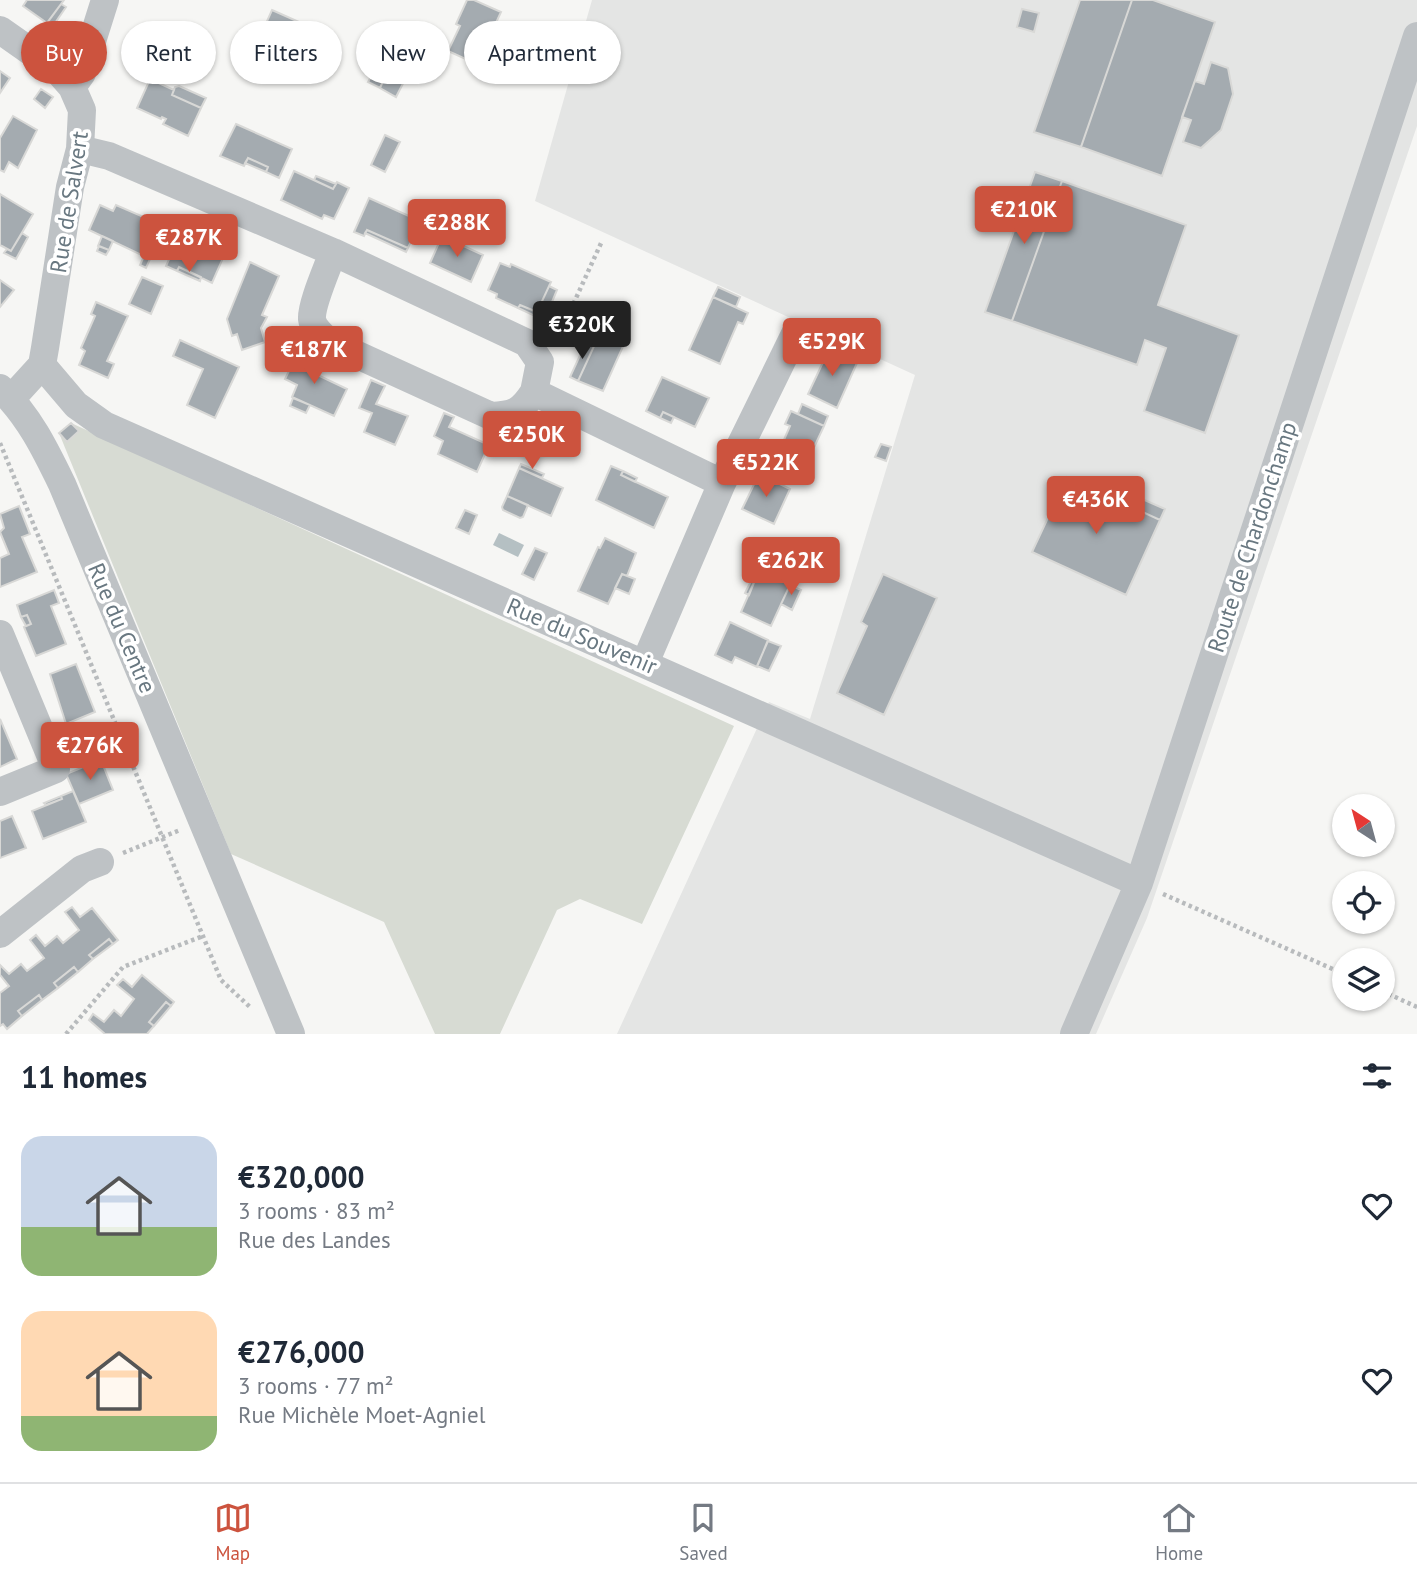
<!DOCTYPE html>
<meta charset="utf-8">
<style>
body{margin:0;font-family:"PT Sans",sans-serif;background:#f6f6f7;color:#1f2937;height:100vh;display:flex;flex-direction:column;font-size:26px;white-space:nowrap}
*{box-sizing:border-box;margin:0}
p{font-size:23px;color:#747a83}
.icon{flex:none;width:38px;height:38px;fill:none;stroke:currentColor;stroke-width:2;stroke-linecap:round;stroke-linejoin:round}
.map{position:relative;height:1034px;overflow:hidden}
.details{display:flex;flex-direction:column;background:#fff;flex:1}
.details>*{flex:none}
.top-card{position:absolute;left:21px;top:21px;width:700px;height:63px;display:flex;gap:14px}
.needle{width:46px;rotate:324deg}
.fabs{position:absolute;left:1332px;top:794px;display:grid;gap:14px}
.fabs a{display:grid;place-items:center;width:63px;height:63px;border-radius:50%;background:#fff;box-shadow:0 2px 5px #0004;font-size:35px}
.price{position:absolute;translate:-50% -60px;padding:0 16px;border-radius:7px;background:#cc533e;color:#fff;font-size:23px;line-height:46px;filter:drop-shadow(0 2px 4px #0008)}
.price::after{content:'';position:absolute;left:50%;top:42px;width:21px;height:16px;margin-left:-10px;background:inherit;clip-path:polygon(0 0,100% 0,50% 100%)}
.price.on{background:#222;color:#fff}
ul{padding:0;list-style:none}
li{display:flex;align-items:center;gap:21px;height:175px;padding:0 21px}
li span{display:grid;place-items:center;flex:none;width:196px;height:140px;border-radius:21px;color:#555}
li>.icon{margin-inline-start:auto}
span .icon{width:84px;height:84px;fill:#fffc;stroke-width:1}
li b{font-size:30px}
h2{display:flex;justify-content:space-between;align-items:center;height:84px;padding:0 21px;font-size:30px}
.tag{padding:0 24px;border-radius:32px;background:#fff;box-shadow:0 2px 5px #0004;font-size:24px;line-height:63px}
.tag.on{background:#cc533e;color:#fff}
.dock{display:flex;justify-content:space-around;align-items:center;height:98px;border-top:2px solid #e0e1e3;background:#fff;font-size:19px;color:#747a83}
.dock a{display:grid;justify-items:center;gap:4px}
.dock .on{color:#cc533e}
.map>svg:first-child{display:block}
.built{fill:#e4e5e4}
.green{fill:#d7dbd3}
.water{fill:#b5c0c3}
.building{fill:#a4abb0;stroke:#d8d8d6;stroke-width:2}
.lines{fill:none;stroke-linecap:round;stroke-linejoin:round}
.path{stroke:#b8bbbd;stroke-width:4.5;stroke-dasharray:3.5 3.5;stroke-linecap:butt}
.minor{stroke:#bec2c5;stroke-width:28}
.labels{text-anchor:middle;stroke-width:7;stroke-linejoin:round;paint-order:stroke}
.street-label{font-size:23px;fill:#697881;stroke:#fff}
</style>
<div class="map">
<svg width="1417" height="1034" viewBox="0 0 1417 1034">
<rect width="100%" height="100%" fill="#f6f6f4"/>
<!-- built -->
<path class="built" d="M592 0H1417V126L1147 918 1096 1034H617L769 702 810 719 915 375 535 201Z"/>
<!-- green -->
<path class="green" d="M71 423 734 726 642 924 580 899 557 910 500 1034H435L384 922 231 854 59 433Z"/>
<!-- water -->
<path class="water" d="M499 533 524 545 518 557 493 545Z"/>
<!-- building -->
<path class="building" d="M27 0H64L47 23 23 6Z
M467 0H474L501 12 489 38 493 40 481 66 448 51 460 26 456 24Z
M1080 0H1132L1081 147 1034 132Z
M1132 0H1153L1215 22 1162 176 1081 147Z
M61 4 66 7 53 26 47 23Z
M1022 9 1039 13 1034 32 1017 27Z
M272 10 308 26 286 73 251 57Z
M298 46 312 52 300 79 286 73Z
M382 55 410 70 396 97 380 88 385 77 374 71Z
M1211 62 1228 68 1233 94 1221 130 1201 148 1183 142 1191 120 1182 117 1195 81 1204 84Z
M0 71 10 78 0 93Z
M374 71 385 77 380 88 368 82Z
M150 79 174 90 172 95 201 108 188 136 163 124 166 119 162 117 161 119 137 108Z
M179 86 206 98 201 108 172 95 175 87Z
M41 89 53 97 45 108 34 99Z
M13 116 37 130 18 168 9 162 4 172 0 170V138Z
M236 124 292 149 279 178 266 172 268 167 248 158 244 166 220 156Z
M385 135 400 142 385 172 371 165Z
M248 158 268 167 266 172 245 163Z
M294 171 333 189 337 182 349 188 334 219 324 215 322 219 281 200Z
M1035 172 1062 181 1012 321 985 312Z
M316 176 336 184 333 189 314 180Z
M1062 181 1186 225 1158 305 1239 335 1205 433 1144 411 1166 348 1145 340 1137 365 1012 321Z
M0 194 33 214 11 251 0 245Z
M369 198 420 221 408 248 367 230 364 236 354 232Z
M100 205 113 211 116 205 146 218 144 224 163 232 150 259 89 230Z
M367 230 408 248 406 252 365 233Z
M22 233 28 237 16 259 4 253 7 249 11 251Z
M181 233 192 239 194 234 227 249 212 283 179 267 177 271 166 266Z
M102 236 113 241 109 250 98 246Z
M442 236 483 255 471 282 430 263Z
M99 246 109 250 106 255 97 251Z
M144 256 150 259 146 268 140 265Z
M250 262 279 276 262 315 267 317 261 328 265 342 242 350 237 334 232 336 227 319Z
M500 263 510 267 511 264 551 282 537 312 520 305 518 308 496 298 497 294 488 290Z
M179 267 201 277 200 281 177 271Z
M142 277 163 286 151 314 129 304Z
M0 280 14 290 0 307Z
M549 286 557 290 547 314 538 310Z
M718 287 740 297 736 307 713 297Z
M713 297 748 313 743 324 738 322 720 364 689 350Z
M96 302 128 316 107 361 114 364 108 378 79 365 85 351 81 348 95 316 91 314Z
M520 305 537 312 535 316 518 308Z
M596 328 625 342 603 391 578 381 595 344 590 342Z
M180 340 239 367 215 418 187 405 203 369 173 356Z
M587 340 595 344 578 381 570 377Z
M300 348 312 353 305 369 347 389 334 416 292 397 297 385 285 379Z
M826 349 857 363 837 408 808 394 824 360 821 358Z
M662 377 709 398 695 427 663 412 660 418 646 411Z
M371 380 385 386 376 404 408 416 395 445 364 432 372 413 359 408Z
M293 398 310 405 306 413 290 406Z
M802 404 828 416 824 426 798 414Z
M791 411 824 426 803 471 776 458 790 426 785 424Z
M663 412 674 417 671 423 660 418Z
M444 413 454 417 449 427 489 445 477 472 438 454 443 441 434 436Z
M71 423 79 431 67 442 59 433Z
M881 444 891 447 886 461 875 457Z
M521 464 544 474 542 478 519 468Z
M611 466 623 471 621 475 668 497 654 528 596 500Z
M519 468 563 488 551 516 507 496Z
M623 471 637 478 635 482 621 475Z
M759 474 790 489 774 524 742 509Z
M1067 477 1160 520 1126 595 1032 552Z
M1106 483 1165 509 1160 520 1101 493Z
M507 496 528 505 523 517 520 518 503 510 502 507Z
M19 506 30 534 22 537 37 572 0 587V558L9 554 0 532 4 528 0 514Z
M465 510 477 515 469 534 456 528Z
M605 538 636 553 627 576 622 574 608 604 578 591 598 547 600 548Z
M769 546 801 561 771 626 741 612 755 580 752 579Z
M535 548 547 553 534 580 522 574Z
M622 574 635 579 629 594 615 588Z
M883 574 937 598 884 715 837 693 867 626 861 622Z
M752 579 755 580 749 595 745 593Z
M790 585 801 590 792 610 781 604Z
M54 590 59 603 51 606 66 644 36 656 24 627 31 624 27 615 21 617 17 605Z
M27 615 31 624 26 626 21 617Z
M730 622 768 640 757 667 735 657 732 663 715 655Z
M768 641 781 646 769 671 757 666Z
M76 664 95 712 66 724 50 674Z
M0 719 17 759 0 767Z
M101 760 113 790 79 804 66 774Z
M73 791 86 822 43 839 32 811 62 799 61 796Z
M61 796 62 799 46 805 44 803Z
M12 816 26 848 0 858V821Z
M72 907 80 917 92 908 118 940 113 944 109 939 89 955 93 959 78 972 74 967 54 983 58 988 42 1000 39 995 18 1011 22 1016 7 1029 3 1024 0 1026V993L9 986 0 975V965L9 974 21 964 27 971 44 958 30 940 36 935 45 946 57 936 63 943 79 930 65 912Z
M109 939 113 944 93 959 89 955Z
M74 967 78 972 58 988 54 983Z
M142 975 174 1002 171 1006 166 1002 149 1022 154 1026 147 1034H105L89 1020 93 1014 104 1022 114 1010 121 1016 134 999 117 985 123 979 132 987Z
M39 995 42 1000 22 1016 18 1011Z
M166 1002 171 1006 154 1026 149 1022Z"/>
<g class="lines">
<!-- path -->
<path class="path" d="M556 342 602 241
M0 443 221 980 251 1008
M123 853 180 830
M1163 894 1344 974
M1382 991 1417 1007
M66 1034 123 967 203 936"/>
<!-- minor -->
<path class="minor" d="M0 30 57 70 72 87
M80 149 109 156 333 252 527 343 540 362 534 392 722 483
M333 252C328 267 311 304 312 319 313 328 323 336 329 342L491 416C514 415 521 412 534 392
M42 365 76 405 104 425 1139 883
M0 388C29 416 45 449 62 484L291 1034
M11 399 42 365 45 348 70 187 80 149 82 110 72 87 82 73 105 0
M0 634 56 769 0 792
M645 663 722 483 795 334
M0 934 82 869 100 862
M1074 1034 1139 883 1417 36"/>
</g>
<g class="labels">
<!-- street labels -->
<g class="street-label">
<text transform="translate(69 202) rotate(-81)" y="8">Rue de Salvert</text>
<text transform="translate(1252 537) rotate(-72)" y="8">Route de Chardonchamp</text>
<text transform="translate(122 628) rotate(67)" y="8">Rue du Centre</text>
<text transform="translate(582 636) rotate(23)" y="8">Rue du Souvenir</text>
</g>
</g>
</svg>
<div class="fabs">
<a><svg class="needle" viewBox="-14 -14 28 28"><path d="M0-13l5 13h-10z" fill="#e53935"/><path d="M0 13l5-13h-10z" fill="#747a83"/></svg></a>
<a><svg class="icon" aria-label="locate" viewBox="0 0 24 24"><circle cx="12" cy="12" r="6"/><path d="M12 2v4M12 18v4M2 12h4M18 12h4"/></svg></a>
<a><svg class="icon" aria-label="layers" viewBox="0 0 24 24"><path d="M12 4l9 5-9 5-9-5zM3 14l9 5 9-5"/></svg></a>
</div>
<b class="price" style="left:1024px;top:246px">€210K</b>
<b class="price" style="left:457px;top:259px">€288K</b>
<b class="price" style="left:189px;top:274px">€287K</b>
<b class="price on" style="left:582px;top:361px">€320K</b>
<b class="price" style="left:832px;top:378px">€529K</b>
<b class="price" style="left:314px;top:386px">€187K</b>
<b class="price" style="left:532px;top:471px">€250K</b>
<b class="price" style="left:766px;top:499px">€522K</b>
<b class="price" style="left:1096px;top:536px">€436K</b>
<b class="price" style="left:791px;top:597px">€262K</b>
<b class="price" style="left:90px;top:782px">€276K</b>
<div class="top-card">
<a class="tag on">Buy</a>
<a class="tag">Rent</a>
<a class="tag">Filters</a>
<a class="tag">New</a>
<a class="tag">Apartment</a>
</div>
</div>
<section class="details">
<h2>11 homes<svg class="icon" aria-label="filters" viewBox="0 0 24 24"><path d="M4 7h16M4 17h16"/><circle cx="9" cy="7" r="2"/><circle cx="15" cy="17" r="2"/></svg></h2>
<ul>
<li><span style="background:linear-gradient(#c9d6e8 65%,#8fb573 0)"><svg class="icon" aria-label="home" viewBox="0 0 24 24"><path d="M3 11l9-7 9 7M6 9v11h12V9"/></svg></span><div><b>€320,000</b><p>3 rooms · 83 m²</p><p>Rue des Landes</p></div><svg class="icon" aria-label="heart" viewBox="0 0 24 24"><path d="M12 20l-8-8c-3-5 5-10 8-4 3-6 11-1 8 4z"/></svg></li>
<li><span style="background:linear-gradient(#ffd9b3 75%,#8fb573 0)"><svg class="icon" aria-label="home" viewBox="0 0 24 24"><path d="M3 11l9-7 9 7M6 9v11h12V9"/></svg></span><div><b>€276,000</b><p>3 rooms · 77 m²</p><p>Rue Michèle Moet-Agniel</p></div><svg class="icon" aria-label="heart" viewBox="0 0 24 24"><path d="M12 20l-8-8c-3-5 5-10 8-4 3-6 11-1 8 4z"/></svg></li>
</ul>
</section>
<nav class="dock">
<a class="on"><svg class="icon" aria-label="map" viewBox="0 0 24 24"><path d="M3 6l6-2 6 2 6-2v14l-6 2-6-2-6 2zM9 4v14M15 6v14"/></svg>Map</a>
<a><svg class="icon" aria-label="saved" viewBox="0 0 24 24"><path d="M7 4h10v16l-5-4-5 4z"/></svg>Saved</a>
<a><svg class="icon" aria-label="home" viewBox="0 0 24 24"><path d="M3 11l9-7 9 7M6 9v11h12V9"/></svg>Home</a>
</nav>
